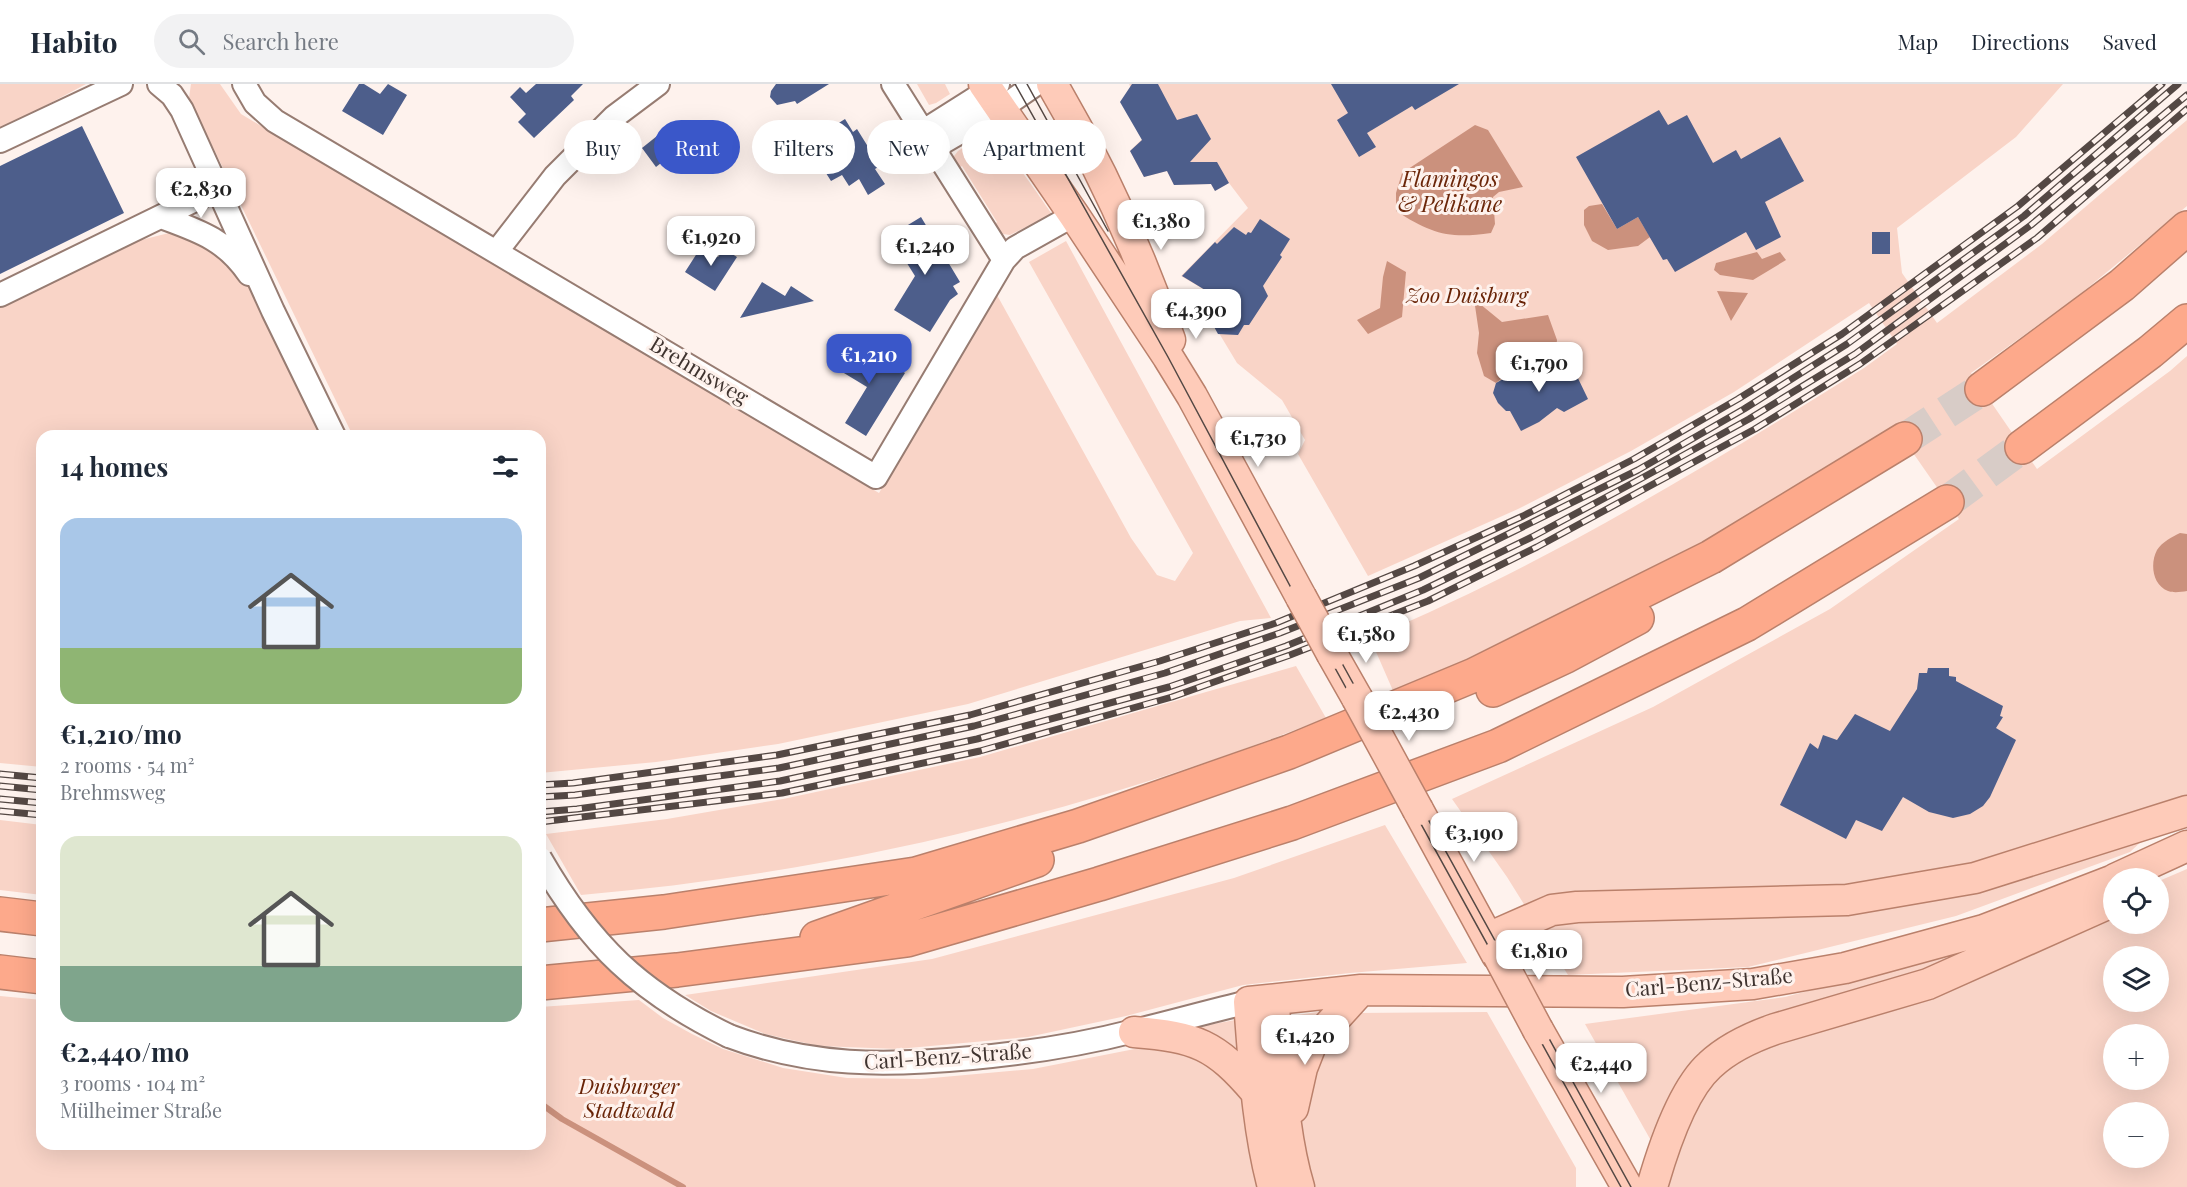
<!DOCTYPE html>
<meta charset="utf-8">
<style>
body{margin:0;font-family:"Playfair Display",serif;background:#f2f2f3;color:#1f2937;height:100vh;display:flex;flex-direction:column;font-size:22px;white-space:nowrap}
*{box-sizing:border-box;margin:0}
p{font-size:20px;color:#747a83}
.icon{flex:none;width:33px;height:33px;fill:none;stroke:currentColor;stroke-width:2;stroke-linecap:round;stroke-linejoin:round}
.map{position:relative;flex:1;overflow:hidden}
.side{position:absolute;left:36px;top:346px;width:510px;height:720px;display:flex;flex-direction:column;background:#fff;border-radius:18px;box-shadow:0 6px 24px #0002}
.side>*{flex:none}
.banner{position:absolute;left:564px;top:36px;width:570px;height:54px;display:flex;gap:12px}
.fabs{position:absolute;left:2103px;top:784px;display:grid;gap:12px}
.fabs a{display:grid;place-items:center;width:66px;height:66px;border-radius:50%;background:#fff;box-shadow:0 6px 24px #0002;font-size:30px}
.price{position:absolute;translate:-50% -51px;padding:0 14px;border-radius:12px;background:#fff;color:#222;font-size:20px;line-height:39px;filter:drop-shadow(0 2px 3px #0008)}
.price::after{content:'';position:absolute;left:50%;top:36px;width:18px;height:14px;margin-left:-9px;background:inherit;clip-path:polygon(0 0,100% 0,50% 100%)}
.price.current{background:#3a57c9;color:#fff}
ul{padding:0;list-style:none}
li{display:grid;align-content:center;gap:12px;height:318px;padding:0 24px}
li span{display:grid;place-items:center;height:186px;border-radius:18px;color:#555}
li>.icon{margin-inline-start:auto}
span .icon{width:108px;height:108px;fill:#fffc;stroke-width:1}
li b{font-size:26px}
h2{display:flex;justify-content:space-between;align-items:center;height:72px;padding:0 24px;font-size:26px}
.chip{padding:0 21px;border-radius:27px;background:#fff;box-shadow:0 6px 24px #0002;font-size:21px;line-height:54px}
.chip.current{background:#3a57c9;color:#fff}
header{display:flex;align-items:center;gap:36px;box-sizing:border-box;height:84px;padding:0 30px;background:#fff;border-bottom:2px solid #e0e1e3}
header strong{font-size:28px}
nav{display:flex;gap:33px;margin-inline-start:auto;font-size:21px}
.search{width:420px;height:54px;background:#f2f2f3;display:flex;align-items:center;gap:15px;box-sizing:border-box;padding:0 21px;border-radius:33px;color:#747a83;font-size:22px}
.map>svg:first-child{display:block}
.green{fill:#f9d4c7;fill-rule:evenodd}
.water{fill:#cb917d}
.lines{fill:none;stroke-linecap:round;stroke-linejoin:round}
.stream{stroke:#cb917d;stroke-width:6}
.building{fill:#4d5e8b}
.highway-tunnel{stroke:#d8ccc7;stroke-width:33;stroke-dasharray:33 16;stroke-linecap:butt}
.minor-casing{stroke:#977c72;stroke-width:26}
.major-casing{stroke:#ba806b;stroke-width:33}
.highway-casing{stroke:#ba806b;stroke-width:36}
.minor{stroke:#fff;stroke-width:22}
.major{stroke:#fecbb9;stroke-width:30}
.highway{stroke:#fda98b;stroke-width:33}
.tram{stroke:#544844;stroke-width:1.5}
.rail-casing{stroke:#544844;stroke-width:7}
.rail{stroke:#fef2ed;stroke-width:4.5;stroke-dasharray:14;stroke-linecap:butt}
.minor-bridge-casing{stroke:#977c72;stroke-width:26;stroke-linecap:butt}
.major-bridge-casing{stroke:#ba806b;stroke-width:33;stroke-linecap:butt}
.minor-bridge{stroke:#fff;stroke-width:22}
.major-bridge{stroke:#fecbb9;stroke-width:30}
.labels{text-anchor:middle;stroke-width:6;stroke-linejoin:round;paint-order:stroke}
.park-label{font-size:21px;font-style:italic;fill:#682306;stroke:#fef2ed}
.street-label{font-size:21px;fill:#3f332f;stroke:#fef2ed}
.water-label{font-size:22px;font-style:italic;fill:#6b2609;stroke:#fef2ed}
</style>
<header>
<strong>Habito</strong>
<div class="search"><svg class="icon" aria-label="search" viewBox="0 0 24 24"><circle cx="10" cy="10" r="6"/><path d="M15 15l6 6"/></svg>Search here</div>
<nav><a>Map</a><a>Directions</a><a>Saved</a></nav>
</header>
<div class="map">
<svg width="2187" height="1103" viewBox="0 0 2187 1103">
<rect width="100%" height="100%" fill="#fef2ed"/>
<!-- green -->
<path class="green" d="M0 0H86L0 46Z
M191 0H220L241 30 879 409 997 211 1131 454 1157 491 1175 497 1193 469 1029 178 1066 157 1271 534 1240 537 968 620 778 660 656 678 540 689V352H353L189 14Z
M917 0H945L950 10 936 19 929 21Z
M1129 0H2063L2016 53 1897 144 1902 189 1937 239 2042 160 2187 36V122L2073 216 1971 289 2037 385 2170 287 2187 272V715L2130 768 1956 832 1748 883 1568 891 1507 793 1452 715 1653 623 1830 525 1959 435 1895 343 1759 429 1685 469 1456 582 1394 609 1370 554C1545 481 1704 384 1864 284L1897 260 1869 219 1734 308 1631 367 1518 425 1368 492 1298 370 1305 356 1282 316 1237 279 1202 221 1210 209 1181 192 1248 124 1229 99 1215 107 1211 100 1174 101 1167 87 1144 93 1130 67 1150 47Z
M981 52C1002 52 1039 113 1052 130L1010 151 996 149 992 143 997 138 962 82 956 85 951 76 958 67Z
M169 149 205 160 230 178 249 202 322 352H42V683L0 679V222L141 156Z
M1296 582 1326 634C1088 728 836 789 581 811L546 750 667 735 783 715 980 673Z
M0 736 42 741V811L0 806Z
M1385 741 1467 879 1350 889 1243 901 1126 932 1028 953 898 965 819 962 765 950 711 927 685 911 932 875 1234 794Z
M2187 785V1103H1668L1671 1092 1585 940 1785 913 2014 853 2113 814 2114 840H2158L2159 797ZM2114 873H2158V918H2114ZM2114 951H2158V996H2114ZM2114 1029H2158V1074H2114Z
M0 912 42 916V1060H540V923L639 916 663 934 692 950 723 965 783 984 847 994 921 995 1033 985 1160 960 1206 973 1244 1017 1263 1103H0Z
M1324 927 1292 977 1284 933Z
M1487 928 1576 1084V1103H1310L1299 1054 1302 1030 1322 963 1354 929Z
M1241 935 1247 981 1194 946 1197 943Z"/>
<!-- water -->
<path class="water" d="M1475 41 1488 46 1523 103 1499 108 1493 113 1495 140 1491 149C1449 155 1432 150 1396 127V109L1402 89Z
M1602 120 1617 145 1638 133 1650 153 1638 162 1608 166 1592 157 1584 141V126L1589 122Z
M1757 168 1762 175 1780 168 1786 176 1753 196 1720 191 1714 186 1716 179Z
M1387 177 1406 188 1402 233 1368 250 1357 236 1380 224 1383 193Z
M1717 207 1748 209 1731 237Z
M1474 215 1502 238 1548 231 1557 256 1554 281 1534 268 1508 278 1500 288 1501 295 1496 299 1484 292 1477 269 1479 249Z
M2180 449 2187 450V507C2181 508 2173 509 2168 507 2152 501 2150 479 2157 466 2162 458 2172 453 2180 449Z"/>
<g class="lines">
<!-- stream -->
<path class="stream" d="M540 1019 562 1035 683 1103"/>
</g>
<!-- building -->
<path class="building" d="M359 0H364L380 10 388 0 407 11 383 51 342 27Z
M536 0H583L571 12 574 16 534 54 518 38 526 30 510 13 520 3 526 9Z
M776 0H829L797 20 795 17 777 21 770 13 771 7Z
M1132 0H1158L1177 36 1197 30 1211 55 1190 78H1217L1229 99 1215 107 1211 100 1174 101 1167 87 1144 93 1130 67 1142 56 1120 18Z
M1331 0H1459L1415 26 1412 22 1367 49 1376 63 1359 73 1337 36 1348 29Z
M1659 26 1668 41 1687 31 1713 79 1736 66 1741 75 1780 53 1804 97 1765 118 1781 153 1756 166 1746 148 1675 188 1667 175 1663 176 1638 133 1617 145 1576 73Z
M845 35 853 48 857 45 880 82 875 85 885 100 868 111 859 95 849 102 842 91 831 97 807 59Z
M82 42 124 129 0 190V82Z
M667 44 681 63 656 83 642 64Z
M921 133 960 198 953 202 958 210 950 216 930 248 894 226 915 192 890 152Z
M1260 135 1290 155 1280 171 1282 173 1263 202 1268 212 1249 241H1244L1238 251 1218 250 1202 221 1210 209 1182 192 1215 158 1217 160 1234 143 1246 151 1248 148 1251 149Z
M1872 148H1890V170H1872Z
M701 163 718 173 724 165 737 173 715 207 685 188Z
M762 198 785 212 791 202 814 217 740 234Z
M857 259 905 289 866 352 845 339 867 303 834 283 845 264 852 269Z
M1537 276 1551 278 1559 287 1574 286 1588 315 1564 328 1557 324 1539 338 1521 347 1510 327H1506L1498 319 1493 309 1496 299Z
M1928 584H1949V592L1956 593V597L2003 622 2000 632 2003 633 1996 644 2016 656 1990 713 1983 722 1970 730 1953 734 1929 728 1903 713 1882 747 1856 736 1846 755 1780 721 1810 659 1818 665 1823 651 1837 656 1855 630 1890 647 1917 605 1919 589H1927Z"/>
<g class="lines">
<!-- highway-tunnel -->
<path class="highway-tunnel" d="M1905 355 1982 305
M1947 418 2022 363"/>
<defs>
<path id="minor" d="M159 0 172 11 182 26 273 227 334 352
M244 0 255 19 275 37 876 393 1004 176 1015 164 1074 131
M893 0 1004 176
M922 48 998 0
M0 57 121 0
M933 64 1000 25 1036 0
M161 133C199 147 225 155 249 190
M497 167 555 92 614 33 658 0
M0 211 201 113 216 100
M729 952C811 983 886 982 972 974 1026 969 1080 961 1134 947 1172 938 1210 927 1249 918"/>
<path id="major" d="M984 0 1074 131 1168 273 1192 312 1301 513
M1052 0C1100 81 1139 167 1170 256
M1332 570 1357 614
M1418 726 1497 871
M2115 795 2187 762
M1488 854 1552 826 1577 823 1847 816 1975 794 2187 727
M1273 916C1280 975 1282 1047 1299 1103
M1538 946 1627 1103
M1134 948C1196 953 1215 960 1256 1008
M1293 1024 1302 984 1311 961 1361 906
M1273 1103C1257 1043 1254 980 1249 918L1361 906 1623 908 1753 900 1845 884 1984 846 2114 796
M1652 1103C1662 1068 1682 1006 1710 981 1728 964 1752 953 1775 945L1928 900 2114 817"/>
<path id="highway" d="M1982 305 2122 201 2187 144
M2022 363 2150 268 2187 237
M1493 606 1566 572 1637 534
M0 830 42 835
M540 841 664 828 916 790 1078 742 1289 668 1474 591 1711 473 1905 355
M817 854 1037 776
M0 888 42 893
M540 899 677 886 907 856 1099 800 1292 739 1498 662 1747 540 1947 418"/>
</defs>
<!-- minor casing -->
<use href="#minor" class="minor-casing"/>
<!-- major casing -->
<use href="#major" class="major-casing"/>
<!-- highway casing -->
<use href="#highway" class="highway-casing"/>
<!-- minor -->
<use href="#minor" class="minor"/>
<!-- major -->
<use href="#major" class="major"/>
<!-- highway -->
<use href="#highway" class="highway"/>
<!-- tram -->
<path class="tram" d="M1015 0 1168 273 1297 515 1621 1103
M1027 0 1108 147
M1338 572 1631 1103"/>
<defs>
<path id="rail" d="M0 690 42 694
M540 701 573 699 777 671 970 631 1160 577 1276 539 1414 482 1523 432 1634 375 1738 315 1842 250 2018 122 2162 0
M0 702 42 706
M540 713 575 711 779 684 974 642 1165 589 1280 549 1419 494 1638 386 1744 325 1847 260 2024 132 2178 0
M0 715 42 719
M0 727 42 731
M540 728 577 725 780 697 977 655 1169 603 1286 562 1423 506 1532 453 1642 394 1749 335 1855 270 2031 141 2187 11
M540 738 782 709 980 667 1172 613 1290 571 1428 517 1537 463 1755 345 1860 280 2037 154 2187 25"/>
</defs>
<!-- rail casing -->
<use href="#rail" class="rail-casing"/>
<!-- rail -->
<use href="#rail" class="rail"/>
<defs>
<path id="minor-bridge" d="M540 774C590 861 639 908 729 952"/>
<path id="major-bridge" d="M1301 513 1332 570
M1357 614 1418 726
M1498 871 1538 946"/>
</defs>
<!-- minor-bridge casing -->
<use href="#minor-bridge" class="minor-bridge-casing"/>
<!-- major-bridge casing -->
<use href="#major-bridge" class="major-bridge-casing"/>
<!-- minor-bridge -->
<use href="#minor-bridge" class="minor-bridge"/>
<!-- major-bridge -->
<use href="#major-bridge" class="major-bridge"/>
</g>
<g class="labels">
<!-- park labels -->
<g class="park-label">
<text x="1467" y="219">Zoo Duisburg</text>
<text x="629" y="1010">Duisburger<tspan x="629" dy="24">Stadtwald</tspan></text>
</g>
<!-- street labels -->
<g class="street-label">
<text transform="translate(699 287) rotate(31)" y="7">Brehmsweg</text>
<text transform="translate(1709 899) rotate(-5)" y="7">Carl-Benz-Straße</text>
<text transform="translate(948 973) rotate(-4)" y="7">Carl-Benz-Straße</text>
</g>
<!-- water labels -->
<g class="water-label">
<text x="1450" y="103">Flamingos<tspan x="1450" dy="25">&amp; Pelikane</tspan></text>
</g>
</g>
</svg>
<div class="fabs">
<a><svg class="icon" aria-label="locate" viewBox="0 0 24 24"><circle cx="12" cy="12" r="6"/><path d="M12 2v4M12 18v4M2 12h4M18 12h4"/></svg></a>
<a><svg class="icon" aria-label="layers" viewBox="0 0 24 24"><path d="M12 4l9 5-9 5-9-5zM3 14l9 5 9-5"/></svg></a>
<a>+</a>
<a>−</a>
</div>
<b class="price" style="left:201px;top:135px">€2,830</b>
<b class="price" style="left:1161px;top:167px">€1,380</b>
<b class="price" style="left:711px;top:183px">€1,920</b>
<b class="price" style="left:925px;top:192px">€1,240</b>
<b class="price" style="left:1196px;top:256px">€4,390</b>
<b class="price current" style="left:869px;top:301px">€1,210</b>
<b class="price" style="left:1539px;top:309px">€1,790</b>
<b class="price" style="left:1258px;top:384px">€1,730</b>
<b class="price" style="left:1366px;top:580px">€1,580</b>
<b class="price" style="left:1409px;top:658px">€2,430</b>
<b class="price" style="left:1474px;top:779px">€3,190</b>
<b class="price" style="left:1539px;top:897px">€1,810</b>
<b class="price" style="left:1305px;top:982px">€1,420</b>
<b class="price" style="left:1601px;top:1010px">€2,440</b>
<div class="banner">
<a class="chip">Buy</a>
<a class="chip current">Rent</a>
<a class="chip">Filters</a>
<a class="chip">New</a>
<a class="chip">Apartment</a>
</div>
<section class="side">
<h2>14 homes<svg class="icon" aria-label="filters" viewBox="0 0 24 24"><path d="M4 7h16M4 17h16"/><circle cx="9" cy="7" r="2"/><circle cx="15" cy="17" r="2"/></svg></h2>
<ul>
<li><span style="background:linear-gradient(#a9c7e8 70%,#8fb573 0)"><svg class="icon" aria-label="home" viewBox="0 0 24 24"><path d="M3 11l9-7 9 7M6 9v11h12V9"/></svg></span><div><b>€1,210/mo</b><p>2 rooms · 54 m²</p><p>Brehmsweg</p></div></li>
<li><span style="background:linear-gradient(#dfe7d0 70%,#7fa58c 0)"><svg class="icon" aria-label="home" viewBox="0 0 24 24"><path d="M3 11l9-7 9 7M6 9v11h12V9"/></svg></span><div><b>€2,440/mo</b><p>3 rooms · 104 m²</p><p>Mülheimer Straße</p></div></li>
</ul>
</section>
</div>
